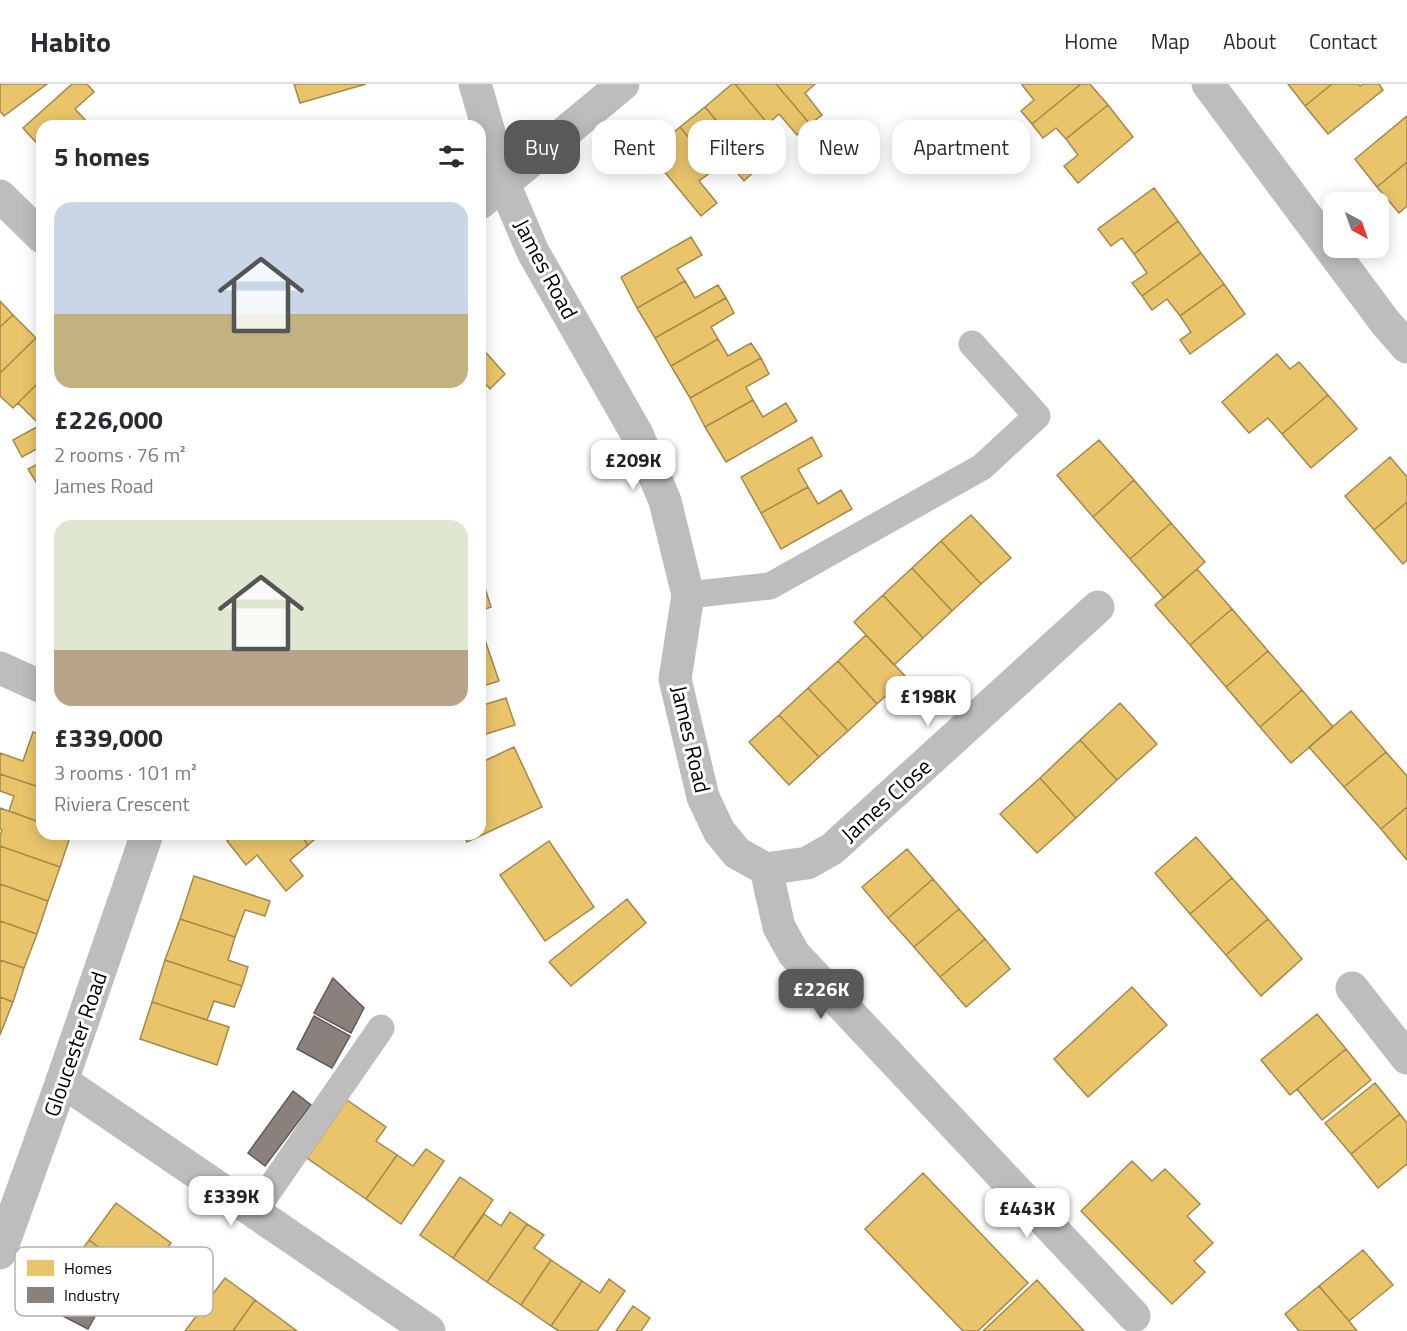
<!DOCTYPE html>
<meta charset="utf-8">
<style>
body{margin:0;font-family:"Titillium Web",sans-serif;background:#f7f7f7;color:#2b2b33;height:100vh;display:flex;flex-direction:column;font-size:22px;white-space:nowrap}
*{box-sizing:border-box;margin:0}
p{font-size:20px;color:#7c7c81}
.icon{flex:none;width:33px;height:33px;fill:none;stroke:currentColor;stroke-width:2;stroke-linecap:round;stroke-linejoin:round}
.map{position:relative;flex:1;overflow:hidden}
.panel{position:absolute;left:36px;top:36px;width:450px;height:720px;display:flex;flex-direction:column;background:#fff;border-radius:18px;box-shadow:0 3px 15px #0003}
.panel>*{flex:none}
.top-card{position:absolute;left:504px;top:36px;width:570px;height:54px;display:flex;gap:12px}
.needle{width:39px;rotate:140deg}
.fabs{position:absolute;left:1323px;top:108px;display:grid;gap:12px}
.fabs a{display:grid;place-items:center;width:66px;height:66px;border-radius:12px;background:#fff;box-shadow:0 3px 15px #0003;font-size:30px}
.price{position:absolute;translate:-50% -51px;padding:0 14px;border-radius:12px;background:#fff;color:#222;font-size:20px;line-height:39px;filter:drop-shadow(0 2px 3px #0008)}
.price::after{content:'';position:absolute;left:50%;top:36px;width:18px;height:14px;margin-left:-9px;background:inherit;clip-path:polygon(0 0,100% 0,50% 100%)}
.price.on{background:#595959;color:#fff}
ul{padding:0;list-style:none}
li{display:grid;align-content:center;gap:12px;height:318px;padding:0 18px}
li span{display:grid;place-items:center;height:186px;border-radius:18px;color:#555}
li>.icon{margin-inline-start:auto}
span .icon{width:108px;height:108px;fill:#fffc;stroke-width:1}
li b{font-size:26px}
h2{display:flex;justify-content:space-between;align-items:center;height:72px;padding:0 18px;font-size:26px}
.pill{padding:0 21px;border-radius:18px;background:#fff;box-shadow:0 3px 15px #0003;font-size:21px;line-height:54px}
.pill.on{background:#595959;color:#fff}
header{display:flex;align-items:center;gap:36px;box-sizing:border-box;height:84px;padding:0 30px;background:#fff;border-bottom:2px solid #e1e1e2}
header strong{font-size:28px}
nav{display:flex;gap:33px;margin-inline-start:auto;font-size:21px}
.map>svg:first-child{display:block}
.homes{fill:#e9c46a;stroke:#a3894a;stroke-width:1.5}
.industry{fill:#8a817c;stroke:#615a57;stroke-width:1.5}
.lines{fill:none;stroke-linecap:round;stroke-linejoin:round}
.service{stroke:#bdbdbd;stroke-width:27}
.minor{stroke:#bdbdbd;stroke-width:33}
.tertiary{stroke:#bdbdbd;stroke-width:33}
.labels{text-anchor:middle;stroke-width:6;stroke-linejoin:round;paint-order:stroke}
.street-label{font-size:22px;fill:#000;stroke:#fff}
.key{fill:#fff;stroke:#b2b2b2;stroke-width:1.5}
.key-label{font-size:16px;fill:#000}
</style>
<header>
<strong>Habito</strong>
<nav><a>Home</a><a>Map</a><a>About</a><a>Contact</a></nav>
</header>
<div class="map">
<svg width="1407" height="1247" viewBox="0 0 1407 1247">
<rect width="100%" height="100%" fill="#fff"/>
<!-- homes -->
<path class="homes" d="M0 0H47L4 32 0 27Z
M72 0H87L94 8 75 25 90 41 42 42V65L23 44Z
M294 0H366L300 19Z
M732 0H735L768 40 753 52 771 73 757 85 705 23Z
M735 0H776L810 40 797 51 779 30 768 40Z
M776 0H815L805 9 822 31 810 40Z
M1024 0H1081L1032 40 1021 27 1034 16 1022 1Z
M1081 0H1090L1108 21 1066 55 1056 44 1043 54 1032 40Z
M1288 0H1332L1305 22Z
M1332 0H1358L1360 2 1363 0H1379L1383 6 1328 50 1305 22Z
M1108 21 1133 53 1078 99 1064 82 1078 71 1066 55Z
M705 23 757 85 744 97 726 75 715 85 680 43Z
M1407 32V78L1377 103 1355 75Z
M680 43 715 85 699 97 717 119 701 132 649 69Z
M1407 78V122L1399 129 1377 103Z
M1154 104 1178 137 1134 170 1122 154 1111 162 1098 145Z
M1178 137 1201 169 1142 212 1132 199 1147 189 1134 170Z
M691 153 702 171 677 185 685 197 637 224 621 193Z
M1201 169 1224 200 1180 232 1167 215 1152 226 1142 212Z
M685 197 695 214 718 201 726 214 655 254 637 224Z
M1224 200 1245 230 1190 270 1180 256 1191 248 1180 232Z
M726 214 734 229 711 243 718 255 671 282 655 254Z
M0 217 13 231 0 243Z
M13 231 36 254 0 289V243Z
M36 254 42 260V295L13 324 0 312V289Z
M718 255 728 272 751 259 761 274 690 314 671 282Z
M480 262 505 290 490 305 480 294Z
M1277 270 1290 285 1299 278 1328 311 1282 350 1268 334 1249 349 1222 318Z
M761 274 769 290 746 303 753 316 705 343 690 314Z
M42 295V340L40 341 18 319Z
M1328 311 1357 345 1311 384 1282 350Z
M753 316 763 333 786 319 797 337 726 378 705 343Z
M42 340V362L22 373 13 356Z
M812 353 822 372 798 385 808 403 761 429 741 393Z
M1099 356 1134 396 1093 433 1057 391Z
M1390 373 1407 393V418L1374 446 1345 412Z
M42 378V399L38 401 28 385Z
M1134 396 1171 439 1130 475 1093 433Z
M808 403 818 420 841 406 852 425 781 465 761 429Z
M1407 418V476L1403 480 1374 446Z
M971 431 1011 474 981 500 941 457Z
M1171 439 1205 478 1164 514 1130 475Z
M941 457 981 500 952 527 912 484Z
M912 484 952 527 923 554 883 511Z
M1197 485 1232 525 1190 561 1155 521Z
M484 501 491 523 480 527V502Z
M883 511 923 554 894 581 854 538Z
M1232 525 1268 567 1226 603 1190 561Z
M866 551 906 593 877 620 838 577Z
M485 556 499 597 480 603V557Z
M1268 567 1302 606 1260 643 1226 603Z
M838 577 877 620 848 647 808 604Z
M808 604 848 647 819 673 779 631Z
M1302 606 1333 643 1291 679 1260 643Z
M506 614 515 641 480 652V622Z
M1120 619 1157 660 1117 696 1080 656Z
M1351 627 1386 668 1344 703 1309 663Z
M779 631 819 673 789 701 749 658Z
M33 648 42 651V704L0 690V669L23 677Z
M1080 656 1117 696 1076 734 1040 694Z
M514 663 542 723 467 758 463 750H480V679Z
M1386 668 1407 692V723L1381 745 1344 703Z
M0 690 42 704V739L9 727 14 712 0 707Z
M1040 694 1076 734 1037 769 1000 730Z
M1407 723V776L1381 745Z
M0 724 42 739V750H71L60 783 0 762V752L2 746 0 745Z
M236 750H300L308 761 290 776 303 792 286 807 257 771 246 781 227 757Z
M300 750H321L308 761Z
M1196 753 1232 794 1190 830 1155 789Z
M549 757 594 823 545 857 500 791Z
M0 762 60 783 48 817 0 800Z
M907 765 933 795 888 834 862 803Z
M194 792 270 817 265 832 245 826 235 853 180 835Z
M1232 794 1268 835 1226 871 1190 830Z
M933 795 959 825 914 863 888 834Z
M0 800 48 817 37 850 0 837Z
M627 815 646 839 571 902 549 878Z
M959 825 985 855 940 893 914 863Z
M180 835 235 853 228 876 248 883 242 902 165 876Z
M1268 835 1302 875 1261 912 1226 871Z
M0 837 37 850 24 884 0 876Z
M985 855 1010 885 966 923 940 893Z
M0 876 24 884 13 918 0 913Z
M165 876 242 902 234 923 214 917 207 936 152 918Z
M1132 903 1167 941 1088 1013 1054 975Z
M0 913 13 918 0 951Z
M152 918 229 943 217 981 140 955Z
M1317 930 1346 965 1290 1011 1261 976Z
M1346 965 1371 996 1322 1036 1297 1005Z
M1375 999 1400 1030 1351 1070 1325 1039Z
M347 1016 386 1043 376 1057 397 1071 366 1115 307 1074Z
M1400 1030 1407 1039V1080L1378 1104 1351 1070Z
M426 1065 444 1077 401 1140 366 1115 397 1071 413 1082Z
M1132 1077 1152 1097 1165 1085 1200 1120 1187 1132 1213 1159 1194 1177 1205 1188 1172 1220 1081 1127Z
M923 1089 1028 1199 978 1247H963L865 1145Z
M460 1093 493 1116 453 1174 420 1151Z
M116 1119 171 1159 144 1197 89 1156Z
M510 1128 527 1140 487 1198 453 1174 484 1130 501 1142Z
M527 1140 544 1151 534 1164 551 1176 521 1221 487 1198Z
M89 1156 134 1189 119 1210 127 1216 119 1228 65 1189Z
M1363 1166 1393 1201 1349 1237 1319 1202Z
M551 1176 582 1197 551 1242 521 1221Z
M225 1194 255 1216 233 1247H185Z
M609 1195 625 1207 597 1247H559L551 1242 582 1197 600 1209Z
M1037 1196 1084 1247H983Z
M1319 1202 1349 1237 1357 1247H1299L1285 1230Z
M255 1216 297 1247H233Z
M633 1222 650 1234 641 1247H616Z"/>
<!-- industry -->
<path class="industry" d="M333 894 364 924 351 949 314 929Z
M314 932 350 952 332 984 297 965Z
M293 1007 311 1021 265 1082 248 1069Z
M64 1207 99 1225 88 1245 53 1227Z"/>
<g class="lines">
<!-- service -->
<path class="service" d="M688 511 770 502 982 383 1037 332 972 260
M254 1128 381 944"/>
<!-- minor -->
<path class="minor" d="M475 0 504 100 533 168 637 350 665 417 688 511 675 595 703 713 719 747 737 769 766 785 779 843 794 870 1134 1232
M1208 0 1385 238 1407 263
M480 119 623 0
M0 584 42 603
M766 785 807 779 832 765 1098 523
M1352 904 1407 974
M62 997 429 1247"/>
<!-- tertiary -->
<path class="tertiary" d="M0 112 42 153
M0 1169 62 997 147 750"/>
</g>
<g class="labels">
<!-- street labels -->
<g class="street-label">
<text transform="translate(546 185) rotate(62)" y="8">James Road</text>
<text transform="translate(691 655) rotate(77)" y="8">James Road</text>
<text transform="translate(886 716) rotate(-42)" y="8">James Close</text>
<text transform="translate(75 960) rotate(-71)" y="8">Gloucester Road</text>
</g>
</g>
<!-- legend -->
<rect x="15" y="1163" width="198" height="69" rx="9" class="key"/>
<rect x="27" y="1176" width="27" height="16" fill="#e9c46a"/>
<rect x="27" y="1203" width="27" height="16" fill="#8a817c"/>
<g class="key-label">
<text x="64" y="1190">Homes</text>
<text x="64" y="1217">Industry</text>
</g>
</svg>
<div class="fabs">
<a><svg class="needle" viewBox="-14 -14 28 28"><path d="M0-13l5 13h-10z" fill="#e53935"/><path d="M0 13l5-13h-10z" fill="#7c7c81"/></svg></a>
</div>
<b class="price" style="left:633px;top:407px">£209K</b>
<b class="price" style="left:928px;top:643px">£198K</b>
<b class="price on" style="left:821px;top:936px">£226K</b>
<b class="price" style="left:231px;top:1143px">£339K</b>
<b class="price" style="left:1027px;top:1155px">£443K</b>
<div class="top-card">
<a class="pill on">Buy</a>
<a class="pill">Rent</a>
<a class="pill">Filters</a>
<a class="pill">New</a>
<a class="pill">Apartment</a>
</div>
<section class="panel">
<h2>5 homes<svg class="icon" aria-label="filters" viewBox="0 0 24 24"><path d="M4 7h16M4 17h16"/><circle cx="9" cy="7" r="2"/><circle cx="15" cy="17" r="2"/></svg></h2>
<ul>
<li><span style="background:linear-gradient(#c9d6e8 60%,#c2b280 0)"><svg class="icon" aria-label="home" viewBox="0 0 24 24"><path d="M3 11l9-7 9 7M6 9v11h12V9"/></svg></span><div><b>£226,000</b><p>2 rooms · 76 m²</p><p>James Road</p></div></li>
<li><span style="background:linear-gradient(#dfe7d0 70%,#b9a48a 0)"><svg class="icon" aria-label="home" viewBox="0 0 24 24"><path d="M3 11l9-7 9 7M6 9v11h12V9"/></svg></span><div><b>£339,000</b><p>3 rooms · 101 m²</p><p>Riviera Crescent</p></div></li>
</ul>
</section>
</div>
